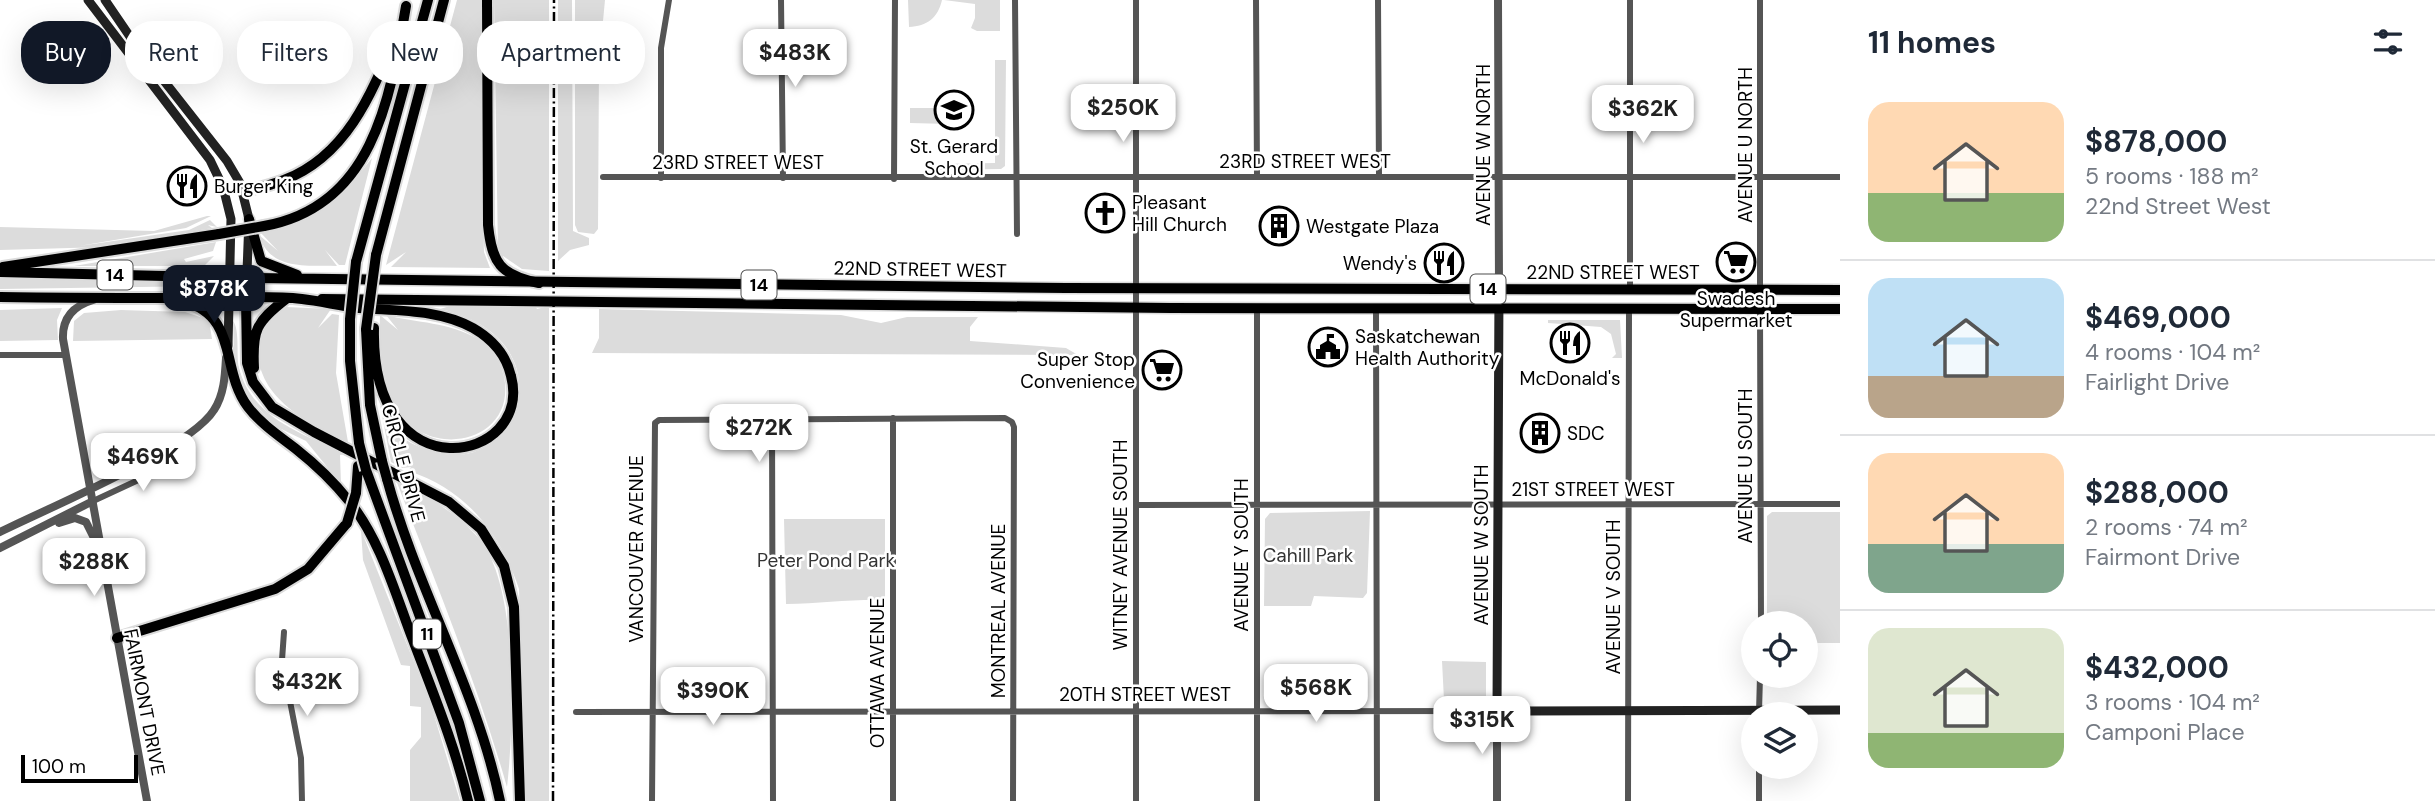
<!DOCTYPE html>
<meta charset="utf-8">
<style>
body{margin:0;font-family:"DM Sans",sans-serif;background:#f2f2f3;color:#1f2937;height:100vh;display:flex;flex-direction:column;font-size:26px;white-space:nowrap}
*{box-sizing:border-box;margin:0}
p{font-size:23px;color:#747a83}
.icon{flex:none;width:38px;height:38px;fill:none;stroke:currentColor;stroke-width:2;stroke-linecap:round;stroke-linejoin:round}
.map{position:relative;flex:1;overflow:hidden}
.panel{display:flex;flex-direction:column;background:#fff;width:595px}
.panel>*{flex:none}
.hud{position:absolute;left:21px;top:21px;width:665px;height:63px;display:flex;gap:14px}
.tools{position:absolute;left:1741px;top:611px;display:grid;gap:14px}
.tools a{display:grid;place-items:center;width:77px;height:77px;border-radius:50%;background:#fff;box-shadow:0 7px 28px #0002;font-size:35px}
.scale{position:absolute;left:21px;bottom:18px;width:117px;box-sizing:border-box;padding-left:7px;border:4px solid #000;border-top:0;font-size:19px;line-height:24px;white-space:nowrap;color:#000;-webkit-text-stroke:5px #fff;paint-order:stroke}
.price{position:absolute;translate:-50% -60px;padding:0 16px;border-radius:14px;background:#fff;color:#222;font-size:23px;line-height:46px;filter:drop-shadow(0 2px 4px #0008)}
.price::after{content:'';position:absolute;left:50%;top:42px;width:21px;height:16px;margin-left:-10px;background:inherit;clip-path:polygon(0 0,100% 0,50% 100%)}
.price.current{background:#111827;color:#fff}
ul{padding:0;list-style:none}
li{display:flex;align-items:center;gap:21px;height:175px;padding:0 28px}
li+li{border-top:2px solid #e0e1e3}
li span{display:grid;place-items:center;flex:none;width:196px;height:140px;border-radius:21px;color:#555}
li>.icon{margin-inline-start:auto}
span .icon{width:84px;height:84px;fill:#fffc;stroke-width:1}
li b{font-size:30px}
h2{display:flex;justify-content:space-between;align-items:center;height:84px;padding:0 28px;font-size:30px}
.pill{padding:0 24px;border-radius:28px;background:#fff;box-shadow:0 7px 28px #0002;font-size:24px;line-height:63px}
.pill.current{background:#111827;color:#fff}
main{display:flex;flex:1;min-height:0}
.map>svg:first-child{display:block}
.green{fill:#dcdcdc}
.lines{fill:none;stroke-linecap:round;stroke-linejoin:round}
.primary-casing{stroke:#dbdbdb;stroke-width:13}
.trunk-casing{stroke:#dbdbdb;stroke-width:14}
.minor{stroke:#555;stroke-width:6}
.tertiary{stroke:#555;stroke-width:8}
.secondary{stroke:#222;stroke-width:9}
.primary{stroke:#000;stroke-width:10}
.trunk{stroke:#000;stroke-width:10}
.rail{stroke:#000;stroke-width:2.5;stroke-dasharray:10 3.5 2 3.5;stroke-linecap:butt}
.trunk-bridge-casing{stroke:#dbdbdb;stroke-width:14;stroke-linecap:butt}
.trunk-bridge{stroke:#000;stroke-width:10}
.labels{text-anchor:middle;stroke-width:5;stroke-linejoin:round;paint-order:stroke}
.shield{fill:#fff;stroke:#4c4c4c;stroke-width:2}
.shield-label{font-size:18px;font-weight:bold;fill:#000}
.street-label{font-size:19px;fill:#000;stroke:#fff}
.poi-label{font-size:19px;fill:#000;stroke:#fff;text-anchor:start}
.park-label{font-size:19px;fill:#333;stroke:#fff}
</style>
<main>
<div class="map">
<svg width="1840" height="801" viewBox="0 0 1840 801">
<rect width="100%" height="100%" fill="#fff"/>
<!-- green -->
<path class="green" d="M457 0H482L483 225 484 252 490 268 391 267 406 252 386 265Z
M494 0H549V271L522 269 503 256 500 258 498 252Z
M558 0H572L573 231 589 238V245L570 250 558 261Z
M575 0H605L599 63 598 229 594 234 578 232 575 225Z
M908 0H942C938 18 927 26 909 27Z
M944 0H1000V31H977L971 28 975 18V4Z
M995 60H1006L1005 166 1001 169 931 170V164L995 163Z
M910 108H949V124L910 123Z
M372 158 345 265H339L325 250 337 266C306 265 270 271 259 235L278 251 260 232C321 216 333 208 372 158Z
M207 216H211L186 228 79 246 189 230 210 220 217 227 208 225 212 228 105 247 0 250V227L154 231Z
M216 242 213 251 184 259 186 262 214 256 204 266H74Z
M0 278 199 282 208 286 0 289Z
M535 305 537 309 549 306V801H526L519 589C500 533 466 489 408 471L411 467 402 468 391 462 380 405C385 413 390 425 397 432 404 441 418 447 429 450 520 483 571 338 440 309L450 306Z
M286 307 331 309 318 328 332 314 339 315 336 373 348 442C307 422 254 398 258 343 260 324 269 315 286 307Z
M62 308 57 320 58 340 0 341V310Z
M599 309 841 315 881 323 907 317H978L970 327V341L1066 348 1078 355 592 353 599 338Z
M121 310 185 312 209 320 212 339 73 341 74 321 84 313Z
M380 315 398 330 386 315C417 323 449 322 478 339 493 348 503 365 505 383 511 443 432 458 400 414 382 389 379 341 380 315Z
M1548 320H1620L1622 358H1612L1616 354 1611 334 1601 327 1548 323Z
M233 321C240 330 236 355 239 368 252 419 305 435 347 454L340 455 341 484 306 441 275 426 247 396 234 356Z
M396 480 407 485 421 505 411 487C435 501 467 521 483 544 518 594 514 726 507 787 477 682 435 581 396 480Z
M1370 511 1367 593 1363 598 1314 596 1311 606H1264L1265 519 1270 513Z
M1772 512H1840V643H1806V623H1767V516Z
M784 519H885V600C850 599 820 604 786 604Z
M361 530 430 702 460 801H410V750L421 737V707L410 706V666L401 665 363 560Z
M1442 661 1486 662V696L1480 700H1444Z"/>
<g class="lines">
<defs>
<path id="primary" d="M249 219 261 261 297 275
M247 278 1066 288 1840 290
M322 299 1170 308 1840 309"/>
<path id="trunk" d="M487 0 488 225C492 263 500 275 539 283
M242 189C257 190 270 185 284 180 349 155 373 90 398 30
M264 226C373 206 390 100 406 6
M376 255 444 0
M356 262 428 0
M3 267 219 234
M0 272 247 278
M0 297C65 298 131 298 196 298 230 298 267 295 302 299 321 301 340 306 359 308 397 311 439 309 473 328 492 339 506 354 511 376 534 463 370 497 374 328
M246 298 247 363 253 382 272 407 314 432 449 502 481 529 504 566 514 607 520 801
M183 301C240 317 219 368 248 407 261 424 279 436 296 449 315 464 333 481 349 501 381 541 395 593 413 640 433 693 455 746 468 801
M350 319V361L359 443
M366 329 370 405 382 461
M254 368C252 330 256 322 286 299
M366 470 459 723 480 801
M387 479C417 589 477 690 500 801
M356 493 358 466
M117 638 275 589 308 569 347 523"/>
</defs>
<!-- primary casing -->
<use href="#primary" class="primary-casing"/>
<!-- trunk casing -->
<use href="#trunk" class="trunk-casing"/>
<!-- minor -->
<path class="minor" d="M781 0 783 178
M1015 0 1017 234
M1136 0V801
M1256 0 1257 177
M1378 0 1379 177
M1760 0V290
M603 177H1840
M661 178V48L669 0
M894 179 895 0
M1630 290V0
M1257 308V801
M1376 309 1377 801
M1760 310 1761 623
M0 355H66
M893 418V801
M772 419 773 801
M91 502 147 476 150 468 147 459
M1136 505 1840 504
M284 632 282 660 301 758 302 801
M576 712 1497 711
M1759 712 1760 676
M1759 766V801
M652 801 655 423 659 420 1005 418 1012 422 1014 427 1013 801
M1628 801 1629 310"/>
<!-- tertiary -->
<path class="tertiary" d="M1498 0 1499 289
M93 300C73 306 62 318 63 339L147 801
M59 523 75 518 86 522 94 538
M0 532C46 509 190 449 214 410 224 395 225 376 226 358
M0 548 91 502
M1497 711V801"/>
<!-- secondary -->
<path class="secondary" d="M88 0 210 160 223 187 231 219 228 346
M105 0 135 44 227 161 240 183 249 219 246 298
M1499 289 1497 711 1840 710"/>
<!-- primary -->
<use href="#primary" class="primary"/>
<!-- trunk -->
<use href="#trunk" class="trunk"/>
<!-- rail -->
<path class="rail" d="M553 801 554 0"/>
<defs>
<path id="trunk-bridge" d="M219 234 264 226
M350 319 356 262
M366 329 376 255
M359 443 366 470
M382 461 387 479
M347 523 356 493"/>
</defs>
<!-- trunk-bridge casing -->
<use href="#trunk-bridge" class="trunk-bridge-casing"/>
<!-- trunk-bridge -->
<use href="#trunk-bridge" class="trunk-bridge"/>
</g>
<!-- icons -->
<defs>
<symbol id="school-ring" viewBox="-11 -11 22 22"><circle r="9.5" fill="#fff" stroke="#000" stroke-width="1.5"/><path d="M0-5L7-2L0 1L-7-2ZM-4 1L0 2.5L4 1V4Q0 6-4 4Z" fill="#000"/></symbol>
<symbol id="restaurant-ring" viewBox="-11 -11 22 22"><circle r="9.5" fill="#fff" stroke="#000" stroke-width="1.5"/><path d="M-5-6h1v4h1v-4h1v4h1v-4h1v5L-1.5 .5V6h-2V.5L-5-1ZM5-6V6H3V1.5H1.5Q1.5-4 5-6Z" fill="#000"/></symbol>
<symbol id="church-ring" viewBox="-11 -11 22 22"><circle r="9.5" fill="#fff" stroke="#000" stroke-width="1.5"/><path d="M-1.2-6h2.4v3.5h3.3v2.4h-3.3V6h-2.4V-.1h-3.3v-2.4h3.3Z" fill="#000"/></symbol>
<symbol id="building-ring" viewBox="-11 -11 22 22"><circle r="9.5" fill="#fff" stroke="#000" stroke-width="1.5"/><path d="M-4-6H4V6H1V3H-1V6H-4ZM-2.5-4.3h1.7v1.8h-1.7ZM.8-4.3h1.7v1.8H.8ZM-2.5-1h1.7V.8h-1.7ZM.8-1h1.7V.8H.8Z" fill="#000"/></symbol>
<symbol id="supermarket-ring" viewBox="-11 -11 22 22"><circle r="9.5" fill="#fff" stroke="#000" stroke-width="1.5"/><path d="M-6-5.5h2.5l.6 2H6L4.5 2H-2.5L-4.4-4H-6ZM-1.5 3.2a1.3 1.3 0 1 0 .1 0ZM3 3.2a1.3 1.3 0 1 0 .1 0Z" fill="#000"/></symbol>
<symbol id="civic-ring" viewBox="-11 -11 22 22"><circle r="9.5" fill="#fff" stroke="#000" stroke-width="1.5"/><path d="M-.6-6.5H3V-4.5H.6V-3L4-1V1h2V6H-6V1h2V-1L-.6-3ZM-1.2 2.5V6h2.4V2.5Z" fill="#000"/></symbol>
</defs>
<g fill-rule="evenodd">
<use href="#school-ring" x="932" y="88" width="44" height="44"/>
<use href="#restaurant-ring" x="165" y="164" width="44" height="44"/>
<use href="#church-ring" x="1083" y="191" width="44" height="44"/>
<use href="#building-ring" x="1257" y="204" width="44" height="44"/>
<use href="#supermarket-ring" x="1714" y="240" width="44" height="44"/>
<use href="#restaurant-ring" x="1422" y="241" width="44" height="44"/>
<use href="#restaurant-ring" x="1548" y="321" width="44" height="44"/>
<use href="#civic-ring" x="1306" y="325" width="44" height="44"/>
<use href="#supermarket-ring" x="1140" y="348" width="44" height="44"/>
<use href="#building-ring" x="1518" y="411" width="44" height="44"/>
</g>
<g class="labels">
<!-- shield labels -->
<g class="shield">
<rect x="97.5" y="260.5" width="35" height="29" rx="5"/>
<rect x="741.5" y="270.5" width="35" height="29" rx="5"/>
<rect x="1470.5" y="274.5" width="35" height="29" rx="5"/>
<rect x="413" y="619.5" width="28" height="29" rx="5"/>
</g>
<g class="shield-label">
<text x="115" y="281">14</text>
<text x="759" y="291">14</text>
<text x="1488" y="295">14</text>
<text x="427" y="640">11</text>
</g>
<!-- street labels -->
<g class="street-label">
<text transform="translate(1483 145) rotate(-90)" y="7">AVENUE W NORTH</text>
<text transform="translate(1745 145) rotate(-90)" y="7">AVENUE U NORTH</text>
<text x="1305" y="168">23RD STREET WEST</text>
<text x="738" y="169">23RD STREET WEST</text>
<text transform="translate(920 269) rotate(1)" y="7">22ND STREET WEST</text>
<text x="1613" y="279">22ND STREET WEST</text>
<text transform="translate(404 463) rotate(75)" y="7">CIRCLE DRIVE</text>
<text transform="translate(1745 466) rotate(-90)" y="7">AVENUE U SOUTH</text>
<text x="1593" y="496">21ST STREET WEST</text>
<text transform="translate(1120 545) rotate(-90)" y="7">WITNEY AVENUE SOUTH</text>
<text transform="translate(1481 545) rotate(-90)" y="7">AVENUE W SOUTH</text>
<text transform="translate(636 549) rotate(-90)" y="7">VANCOUVER AVENUE</text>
<text transform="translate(1241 555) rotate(-90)" y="7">AVENUE Y SOUTH</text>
<text transform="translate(1613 597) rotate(-90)" y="7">AVENUE V SOUTH</text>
<text transform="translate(998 611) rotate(-90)" y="7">MONTREAL AVENUE</text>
<text transform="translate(877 673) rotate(-90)" y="7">OTTAWA AVENUE</text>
<text x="1145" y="701">20TH STREET WEST</text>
<text transform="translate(145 702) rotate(79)" y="7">FAIRMONT DRIVE</text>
</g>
<!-- poi labels -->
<g class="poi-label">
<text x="954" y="153" text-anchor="middle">St. Gerard<tspan x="954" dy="22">School</tspan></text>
<text x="214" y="193">Burger King</text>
<text x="1132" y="209">Pleasant<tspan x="1132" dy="22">Hill Church</tspan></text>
<text x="1306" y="233">Westgate Plaza</text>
<text x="1417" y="270" text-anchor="end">Wendy's</text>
<text x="1736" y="305" text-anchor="middle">Swadesh<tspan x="1736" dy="22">Supermarket</tspan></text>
<text x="1355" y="343">Saskatchewan<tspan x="1355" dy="22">Health Authority</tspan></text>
<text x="1135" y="366" text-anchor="end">Super Stop<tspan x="1135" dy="22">Convenience</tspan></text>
<text x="1570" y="385" text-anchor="middle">McDonald's</text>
<text x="1567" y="440">SDC</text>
</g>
<!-- park labels -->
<g class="park-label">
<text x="1308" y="562">Cahill Park</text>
<text x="826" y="567">Peter Pond Park</text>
</g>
</g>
</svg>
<div class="tools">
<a><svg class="icon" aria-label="locate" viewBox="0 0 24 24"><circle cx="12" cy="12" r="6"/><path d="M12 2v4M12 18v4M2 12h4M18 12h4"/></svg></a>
<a><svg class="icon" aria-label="layers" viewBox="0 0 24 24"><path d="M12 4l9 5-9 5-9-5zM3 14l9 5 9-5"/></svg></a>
</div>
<div class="scale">100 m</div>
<b class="price" style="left:795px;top:89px">$483K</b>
<b class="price" style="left:1123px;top:144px">$250K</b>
<b class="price" style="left:1643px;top:145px">$362K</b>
<b class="price current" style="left:214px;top:325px">$878K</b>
<b class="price" style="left:759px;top:464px">$272K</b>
<b class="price" style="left:143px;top:493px">$469K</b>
<b class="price" style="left:94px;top:598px">$288K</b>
<b class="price" style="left:307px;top:718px">$432K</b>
<b class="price" style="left:1316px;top:724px">$568K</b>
<b class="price" style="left:713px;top:727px">$390K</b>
<b class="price" style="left:1482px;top:756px">$315K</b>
<div class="hud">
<a class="pill current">Buy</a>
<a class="pill">Rent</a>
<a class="pill">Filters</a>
<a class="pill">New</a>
<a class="pill">Apartment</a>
</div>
</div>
<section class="panel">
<h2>11 homes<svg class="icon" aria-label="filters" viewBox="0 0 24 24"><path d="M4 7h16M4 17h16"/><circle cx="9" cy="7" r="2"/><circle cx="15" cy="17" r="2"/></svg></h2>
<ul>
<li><span style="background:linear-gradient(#ffd9b3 65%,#8fb573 0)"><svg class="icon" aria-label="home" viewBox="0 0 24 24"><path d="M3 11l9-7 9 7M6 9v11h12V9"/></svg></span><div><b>$878,000</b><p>5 rooms · 188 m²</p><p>22nd Street West</p></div></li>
<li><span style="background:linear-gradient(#bfe0f5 70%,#b9a48a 0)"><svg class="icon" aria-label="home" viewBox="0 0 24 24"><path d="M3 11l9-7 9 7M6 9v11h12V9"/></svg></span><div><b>$469,000</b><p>4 rooms · 104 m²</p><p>Fairlight Drive</p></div></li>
<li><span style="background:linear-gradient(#ffd9b3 65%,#7fa58c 0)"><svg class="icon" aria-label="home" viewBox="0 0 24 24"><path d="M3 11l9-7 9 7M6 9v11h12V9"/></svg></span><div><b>$288,000</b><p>2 rooms · 74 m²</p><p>Fairmont Drive</p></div></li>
<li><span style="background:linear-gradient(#dfe7d0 75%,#8fb573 0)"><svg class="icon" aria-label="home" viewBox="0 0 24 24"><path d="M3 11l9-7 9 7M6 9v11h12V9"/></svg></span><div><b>$432,000</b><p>3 rooms · 104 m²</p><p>Camponi Place</p></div></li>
</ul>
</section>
</main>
